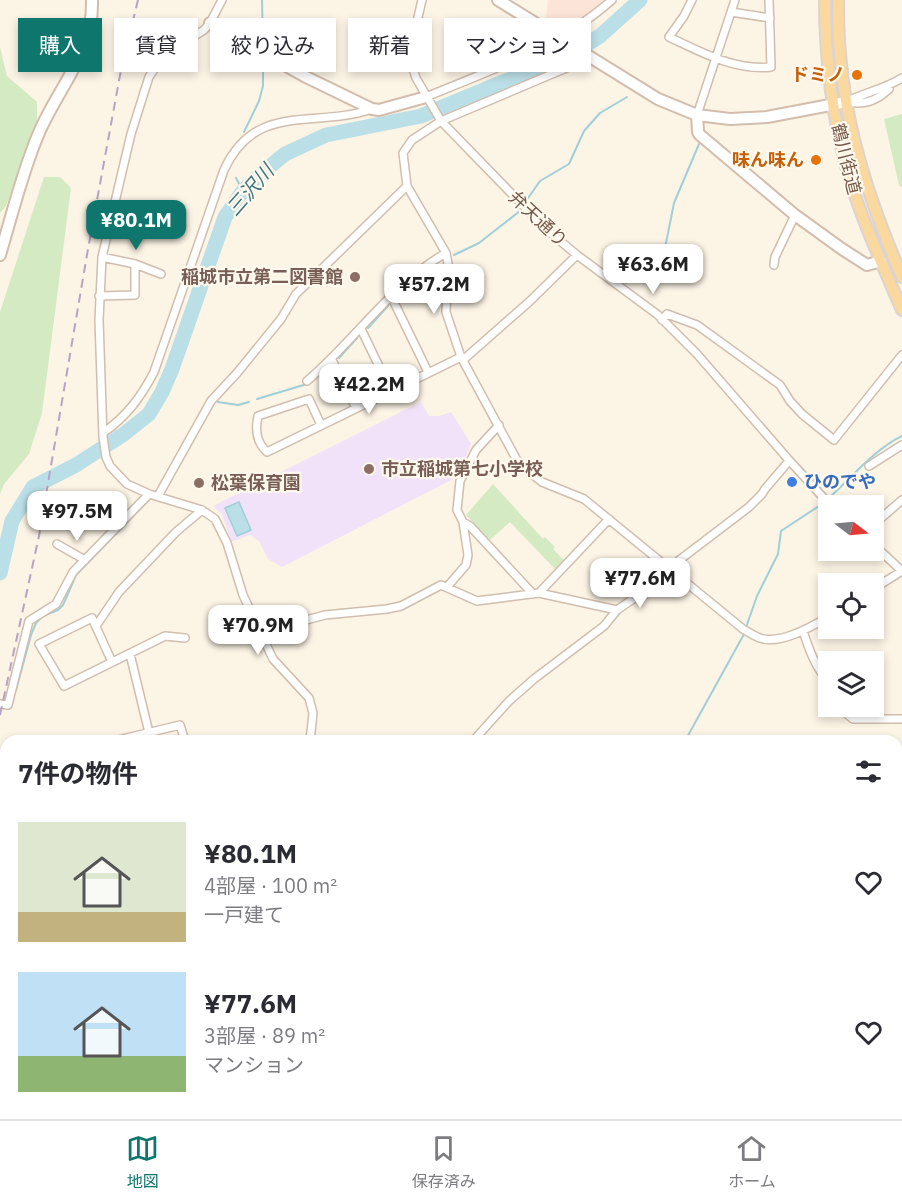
<!DOCTYPE html>
<html lang="ja">
<meta charset="utf-8">
<style>
body{margin:0;font-family:"IBM Plex Sans","Noto Sans JP",sans-serif;background:#f7f7f7;color:#2b2b33;height:100vh;display:flex;flex-direction:column;font-size:22px;white-space:nowrap}
*{box-sizing:border-box;margin:0}
p{font-size:20px;color:#7c7c81}
.icon{flex:none;width:33px;height:33px;fill:none;stroke:currentColor;stroke-width:2;stroke-linecap:round;stroke-linejoin:round}
.map{position:relative;flex:1;overflow:hidden}
.panel{position:absolute;left:0px;top:735px;width:903px;height:384px;display:flex;flex-direction:column;background:#fff;border-radius:18px 18px 0 0;box-shadow:0 3px 9px #0003}
.panel>*{flex:none}
.guide{position:absolute;left:18px;top:18px;width:600px;height:54px;display:flex;gap:12px}
.needle{width:39px;rotate:106deg}
.buttons{position:absolute;left:818px;top:495px;display:grid;gap:12px}
.buttons a{display:grid;place-items:center;width:66px;height:66px;border-radius:0px;background:#fff;box-shadow:0 3px 9px #0003;font-size:30px}
.price{position:absolute;translate:-50% -51px;padding:0 14px;border-radius:12px;background:#fff;color:#222;font-size:20px;line-height:39px;filter:drop-shadow(0 2px 3px #0008)}
.price::after{content:'';position:absolute;left:50%;top:36px;width:18px;height:14px;margin-left:-9px;background:inherit;clip-path:polygon(0 0,100% 0,50% 100%)}
.price.selected{background:#0f766e;color:#fff}
ul{padding:0;list-style:none}
li{display:flex;align-items:center;gap:18px;height:150px;padding:0 18px}
li span{display:grid;place-items:center;flex:none;width:168px;height:120px;border-radius:0px;color:#555}
li>.icon{margin-inline-start:auto}
span .icon{width:72px;height:72px;fill:#fffc;stroke-width:1}
li b{font-size:26px}
h2{display:flex;justify-content:space-between;align-items:center;height:72px;padding:0 18px;font-size:26px}
.pill{padding:0 21px;border-radius:0px;background:#fff;box-shadow:0 3px 9px #0003;font-size:21px;line-height:54px}
.pill.selected{background:#0f766e;color:#fff}
.tab-bar{display:flex;justify-content:space-around;align-items:center;height:84px;border-top:2px solid #e1e1e2;background:#fff;font-size:16px;color:#7c7c81}
.tab-bar a{display:grid;justify-items:center;gap:3px}
.tab-bar .selected{color:#0f766e}
.map>svg:first-child{display:block}
.commercial{fill:#fde4d9}
.education{fill:#f1e2f9}
.green{fill:#d3eac3}
.water{fill:#badfe6;stroke:#a0cfd8;stroke-width:1.5}
.lines{fill:none;stroke-linecap:round;stroke-linejoin:round}
.stream{stroke:#a0cfd8;stroke-width:2}
.river{stroke:#badfe6;stroke-width:15}
.street-casing{stroke:#d0beae;stroke-width:10}
.secondary-casing{stroke:#d3bdac;stroke-width:14}
.primary-casing{stroke:#dbd4d0;stroke-width:14}
.street{stroke:#fff;stroke-width:7}
.secondary{stroke:#fff;stroke-width:10}
.primary{stroke:#fbd99e;stroke-width:10}
.rail{stroke:#b6a3c6;stroke-width:2;stroke-dasharray:9 6;stroke-linecap:butt}
.food-dot{fill:#e8710a;stroke:#fff8ec;stroke-width:2}
.education-dot{fill:#8d6e63;stroke:#fff8ec;stroke-width:2}
.shop-dot{fill:#3f7fe0;stroke:#fff8ec;stroke-width:2}
.labels{text-anchor:middle;stroke-width:4.5;stroke-linejoin:round;paint-order:stroke}
.food-label{font-size:18px;font-weight:bold;fill:#c56008;stroke:#fff8ec;text-anchor:end}
.street-label{font-size:18px;fill:#755a4a;stroke:#fff8ec}
.education-label{font-size:18px;font-weight:bold;fill:#785e54;stroke:#fff8ec;text-anchor:start}
.shop-label{font-size:18px;font-weight:bold;fill:#366cbe;stroke:#fff8ec;text-anchor:start}
.water-label{font-size:20px;font-style:italic;fill:#417782;stroke:#fff8ec}
</style>
<div class="map">
<svg width="902" height="1119" viewBox="0 0 902 1119">
<rect width="100%" height="100%" fill="#fcf4e5"/>
<!-- commercial -->
<path class="commercial" d="M548 0H604L584 17 565 29 546 18Z"/>
<!-- education -->
<path class="education" d="M421 402 429 416H439L451 412 471 444 457 477 282 567 268 559 259 541 250 535 231 542 222 514 213 506Z"/>
<!-- green -->
<path class="green" d="M0 47 7 76 37 102V120L6 206 0 213Z
M902 114V187L899 185 884 119Z
M44 177H60L71 188 42 413 29 454 4 484 0 494V312Z
M493 484 543 539 545 537 555 547 553 549 564 560 555 569 510 522 490 540 466 515Z"/>
<!-- water -->
<path class="water" d="M239 502 251 530 237 536 225 508Z"/>
<g class="lines">
<!-- stream -->
<path class="stream" d="M262 0 263 48
M244 132 259 101 263 86V57
M236 178 243 191
M526 201 540 181 569 164 584 131 600 113 627 97
M454 255 479 243 520 211
M626 283 662 251 666 243 674 203 699 144
M399 296 426 270
M368 328 388 306
M339 358 357 338
M318 375 328 368
M257 399 307 384
M218 402 238 405 249 402
M830 497C853 476 874 450 902 436
M16 690 31 635 36 623 43 616 58 610 63 605 76 575 149 500
M685 741 743 636 757 596 778 554 781 531 822 504
M0 818 6 816
M0 966H6
M748 1119 755 1113"/>
<!-- river -->
<path class="river" d="M0 573 12 521 33 487 76 465 124 434 149 414 162 392 172 369 225 217 243 191 257 177 285 154 326 135 421 116 498 84 558 62 600 36 640 0"/>
<defs>
<path id="street" d="M222 0 210 23 204 30 169 52 159 62 149 77 131 134 102 257 99 320 103 437 106 457 110 466 127 484 149 494 202 510 215 519 227 543 243 595 273 659 309 698 313 713 310 741
M422 0 412 43 410 59 416 78 441 121 546 229 577 255 658 315 697 354 788 459 831 506
M692 0 684 16 669 37C701 52 735 71 771 67L769 0
M731 12 770 18
M590 58 441 121 412 140 403 153 407 186 446 253 448 264 446 312 461 357 519 464 542 482 584 499 743 629C748 632 754 636 760 638 780 645 811 627 828 617
M426 97C491 70 559 47 612 0
M846 102C865 92 883 90 902 78
M848 102C865 105 876 101 889 89
M697 115 735 0
M102 257 135 264 161 274
M774 265 775 257 795 215
M99 296 135 295V264
M392 298 428 372
M662 320 667 314 697 325 780 385 790 401 802 414 834 440 902 355
M361 329 391 391
M332 360 356 408
M463 360 529 302 577 255
M307 381C354 341 393 283 446 253
M321 425 309 399 258 416C255 430 256 442 267 452L461 357
M103 433C127 416 141 397 154 372L224 170C256 101 313 129 372 109
M869 466 902 445
M158 496 211 401 237 373 281 319 296 294 407 186
M463 522 470 526 533 594
M873 525 902 500
M57 544 85 560
M873 544 902 571
M447 587 466 565 468 555 463 522 457 510 460 481 476 450 499 425
M873 589 902 571
M539 593 609 519
M96 626 119 592 176 532 202 510
M803 631C809 649 815 667 828 681
M261 632 325 615 387 609 401 606 441 585 477 601 539 593 617 610
M130 654 151 741
M112 662 92 618 39 644 64 686 165 636 185 638
M0 704 8 705 29 621 56 604 73 572 149 494
M844 706 847 714 853 719H902
M114 741 180 725 185 741
M473 741 509 701 534 679 604 626 617 610 649 588 669 568 749 507 762 494 765 489 789 461
M0 772 6 770
M0 898 6 877
M0 903 6 905
M897 1001 902 998
M0 1005 6 1004
M0 1088 6 1085
M897 1096 902 1101
M40 1113 47 1119
M540 1113 541 1119
M672 1113 675 1119
M716 1119 724 1113
M868 1119 871 1113"/>
<path id="secondary" d="M498 0 658 99 697 115 730 119 767 117 846 102
M210 23 304 76 372 109 379 110 426 97
M697 115 698 132 700 135 795 215 842 249 867 265 881 261
M0 255C12 215 22 173 38 135 57 89 94 52 92 0
M795 1113 806 1119
M578 1119 589 1113
M757 1119 764 1113"/>
<path id="primary" d="M825 0C825 59 833 121 849 177 863 223 883 266 902 310
M838 0C837 102 862 184 902 277
M897 789 902 785
M897 801 902 797
M358 1119 366 1113"/>
</defs>
<!-- street casing -->
<use href="#street" class="street-casing"/>
<!-- secondary casing -->
<use href="#secondary" class="secondary-casing"/>
<!-- primary casing -->
<use href="#primary" class="primary-casing"/>
<!-- street -->
<use href="#street" class="street"/>
<!-- secondary -->
<use href="#secondary" class="secondary"/>
<!-- primary -->
<use href="#primary" class="primary"/>
<!-- rail -->
<path class="rail" d="M0 715 39 536 88 249 121 70 138 0
M897 992 902 988
M737 1119 744 1113"/>
</g>
<!-- markers -->
<g class="food-dot">
<circle cx="857" cy="75" r="6"/>
<circle cx="816" cy="160" r="6"/>
</g>
<g class="education-dot">
<circle cx="355" cy="277" r="6"/>
<circle cx="369" cy="469" r="6"/>
<circle cx="199" cy="483" r="6"/>
</g>
<circle class="shop-dot" cx="792" cy="482" r="6"/>
<g class="labels">
<!-- food labels -->
<g class="food-label">
<text x="845" y="81">ドミノ</text>
<text x="804" y="166">味ん味ん</text>
</g>
<!-- street labels -->
<g class="street-label">
<text transform="translate(846 159) rotate(76)" y="6">鶴川街道</text>
<text transform="translate(538 219) rotate(43)" y="6">弁天通り</text>
</g>
<!-- education labels -->
<g class="education-label">
<text x="343" y="283" text-anchor="end">稲城市立第二図書館</text>
<text x="381" y="475">市立稲城第七小学校</text>
<text x="211" y="489">松葉保育園</text>
</g>
<!-- shop labels -->
<g class="shop-label">
<text x="804" y="488">ひのでや</text>
</g>
<!-- water labels -->
<g class="water-label">
<text transform="translate(250 190) rotate(-49)" y="7">三沢川</text>
</g>
</g>
</svg>
<div class="buttons">
<a><svg class="needle" viewBox="-14 -14 28 28"><path d="M0-13l5 13h-10z" fill="#e53935"/><path d="M0 13l5-13h-10z" fill="#7c7c81"/></svg></a>
<a><svg class="icon" aria-label="locate" viewBox="0 0 24 24"><circle cx="12" cy="12" r="6"/><path d="M12 2v4M12 18v4M2 12h4M18 12h4"/></svg></a>
<a><svg class="icon" aria-label="layers" viewBox="0 0 24 24"><path d="M12 4l9 5-9 5-9-5zM3 14l9 5 9-5"/></svg></a>
</div>
<b class="price selected" style="left:136px;top:251px">¥80.1M</b>
<b class="price" style="left:653px;top:295px">¥63.6M</b>
<b class="price" style="left:434px;top:315px">¥57.2M</b>
<b class="price" style="left:369px;top:415px">¥42.2M</b>
<b class="price" style="left:77px;top:542px">¥97.5M</b>
<b class="price" style="left:640px;top:609px">¥77.6M</b>
<b class="price" style="left:258px;top:656px">¥70.9M</b>
<div class="guide">
<a class="pill selected">購入</a>
<a class="pill">賃貸</a>
<a class="pill">絞り込み</a>
<a class="pill">新着</a>
<a class="pill">マンション</a>
</div>
<section class="panel">
<h2>7件の物件<svg class="icon" aria-label="filters" viewBox="0 0 24 24"><path d="M4 7h16M4 17h16"/><circle cx="9" cy="7" r="2"/><circle cx="15" cy="17" r="2"/></svg></h2>
<ul>
<li><span style="background:linear-gradient(#dfe7d0 75%,#c2b280 0)"><svg class="icon" aria-label="home" viewBox="0 0 24 24"><path d="M3 11l9-7 9 7M6 9v11h12V9"/></svg></span><div><b>¥80.1M</b><p>4部屋 · 100 m²</p><p>一戸建て</p></div><svg class="icon" aria-label="heart" viewBox="0 0 24 24"><path d="M12 20l-8-8c-3-5 5-10 8-4 3-6 11-1 8 4z"/></svg></li>
<li><span style="background:linear-gradient(#bfe0f5 70%,#8fb573 0)"><svg class="icon" aria-label="home" viewBox="0 0 24 24"><path d="M3 11l9-7 9 7M6 9v11h12V9"/></svg></span><div><b>¥77.6M</b><p>3部屋 · 89 m²</p><p>マンション</p></div><svg class="icon" aria-label="heart" viewBox="0 0 24 24"><path d="M12 20l-8-8c-3-5 5-10 8-4 3-6 11-1 8 4z"/></svg></li>
</ul>
</section>
</div>
<nav class="tab-bar">
<a class="selected"><svg class="icon" aria-label="map" viewBox="0 0 24 24"><path d="M3 6l6-2 6 2 6-2v14l-6 2-6-2-6 2zM9 4v14M15 6v14"/></svg>地図</a>
<a><svg class="icon" aria-label="saved" viewBox="0 0 24 24"><path d="M7 4h10v16l-5-4-5 4z"/></svg>保存済み</a>
<a><svg class="icon" aria-label="home" viewBox="0 0 24 24"><path d="M3 11l9-7 9 7M6 9v11h12V9"/></svg>ホーム</a>
</nav>
